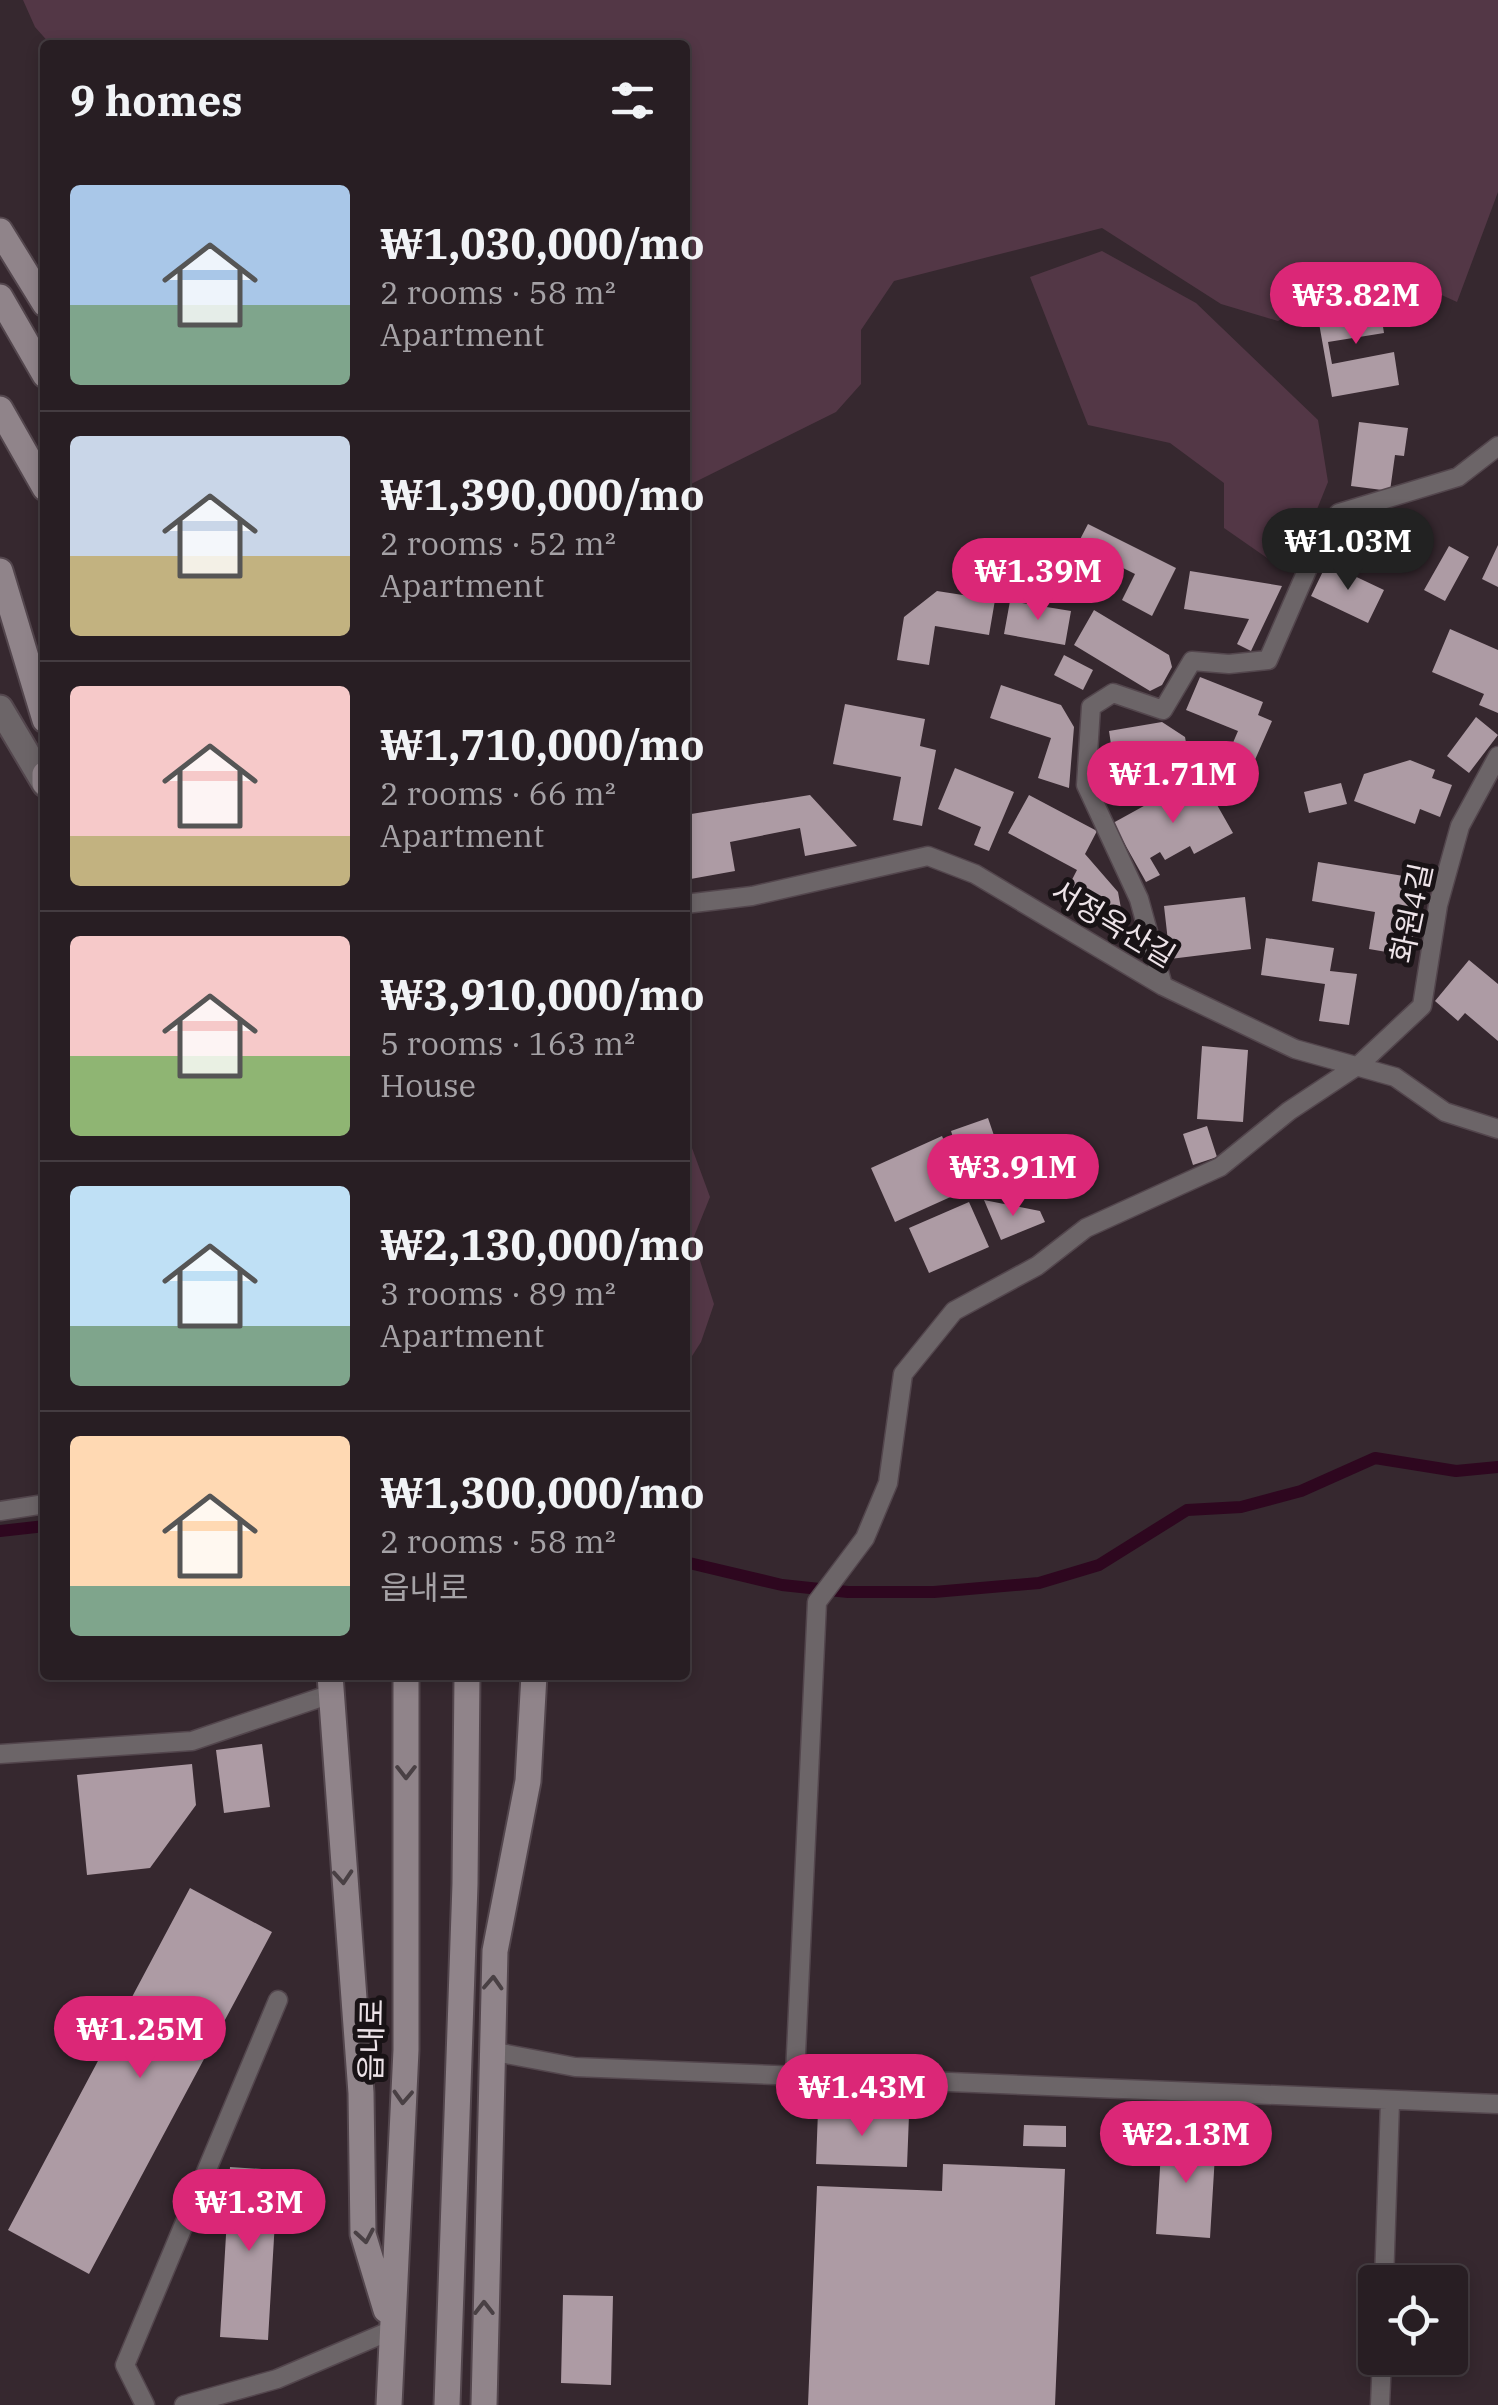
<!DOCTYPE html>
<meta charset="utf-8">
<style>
body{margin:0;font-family:"IBM Plex Serif","Noto Sans KR",serif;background:#342b30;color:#f1f3f6;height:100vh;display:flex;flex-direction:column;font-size:38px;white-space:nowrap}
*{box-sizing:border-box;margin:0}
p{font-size:32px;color:#a5a2a6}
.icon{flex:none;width:55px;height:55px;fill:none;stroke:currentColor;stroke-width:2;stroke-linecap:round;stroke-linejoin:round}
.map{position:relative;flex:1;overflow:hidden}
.details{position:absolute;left:40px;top:40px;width:650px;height:1640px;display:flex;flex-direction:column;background:#281e23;border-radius:10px;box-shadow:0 5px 15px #0003,0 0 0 2px #443c41}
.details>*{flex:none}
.tools{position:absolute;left:1358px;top:2265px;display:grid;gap:20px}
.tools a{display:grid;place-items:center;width:110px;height:110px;border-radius:10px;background:#281e23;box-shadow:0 5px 15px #0003,0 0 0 2px #443c41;font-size:50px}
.price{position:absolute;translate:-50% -85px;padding:0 22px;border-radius:35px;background:#db2777;color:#fff;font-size:32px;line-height:65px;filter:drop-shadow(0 2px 5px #0008)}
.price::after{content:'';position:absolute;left:50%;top:60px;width:30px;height:22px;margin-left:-15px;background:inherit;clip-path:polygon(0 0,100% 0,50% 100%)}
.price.current{background:#222;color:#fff}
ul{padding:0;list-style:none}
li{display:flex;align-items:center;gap:30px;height:250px;padding:0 30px}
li+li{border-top:2px solid #443c41}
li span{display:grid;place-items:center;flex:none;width:280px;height:200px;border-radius:10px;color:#555}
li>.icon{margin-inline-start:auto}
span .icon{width:120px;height:120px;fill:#fffc;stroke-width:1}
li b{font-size:42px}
h2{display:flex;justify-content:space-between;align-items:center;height:120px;padding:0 30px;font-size:42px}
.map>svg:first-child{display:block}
.green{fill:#533746}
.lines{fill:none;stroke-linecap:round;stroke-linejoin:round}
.stream{stroke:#2e071f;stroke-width:12}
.building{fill:#ad9ba4}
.lane-casing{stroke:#53464d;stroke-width:21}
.street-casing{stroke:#53464d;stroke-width:29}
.secondary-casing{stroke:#53464d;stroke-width:29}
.lane{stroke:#6c6568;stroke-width:18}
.street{stroke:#6c6568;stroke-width:25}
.secondary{stroke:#90848a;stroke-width:25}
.oneway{stroke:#494044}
.labels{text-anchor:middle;stroke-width:10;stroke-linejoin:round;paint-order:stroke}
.street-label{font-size:30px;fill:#ede3e8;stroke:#191316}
</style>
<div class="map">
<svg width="1498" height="2405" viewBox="0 0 1498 2405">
<rect width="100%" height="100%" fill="#36282f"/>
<!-- green -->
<path class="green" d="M23 0H1498V192L1457 302 1373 264 1278 321 1221 304 1102 228 894 281 861 330V384L836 412 685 487V45H51L35 27Z
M1102 251 1196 303 1318 420 1328 482 1301 549 1270 560 1224 528V483L1170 443 1088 425 1030 277Z
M685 1129 710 1197 693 1239 714 1304 701 1342 685 1367Z"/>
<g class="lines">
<!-- stream -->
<path class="stream" d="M0 1531 45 1526
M685 1562 782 1585 848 1592H934L1039 1583 1099 1565 1187 1510 1241 1507 1301 1491 1375 1458 1456 1471 1498 1467"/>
</g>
<!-- building -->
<path class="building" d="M1378 296 1384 333 1328 342 1332 364 1394 352 1399 385 1332 397 1316 306Z
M1359 422 1408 428 1404 456 1395 455 1390 491 1351 486Z
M1088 524 1176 568 1152 616 1122 600 1135 574 1111 562 1095 593 1061 576Z
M1498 545V587L1482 579Z
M1449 546 1469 557 1445 601 1424 590Z
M1327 563 1384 590 1368 623 1311 596Z
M1190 571 1282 586 1251 651 1237 644 1249 619 1184 609Z
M937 591 995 600 989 635 935 626 929 665 897 660 904 617Z
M1010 601 1071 611 1065 645 1004 634Z
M1094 610 1169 655 1172 667 1162 685 1150 691 1074 645Z
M1450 629 1498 650V713L1479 705 1484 694 1432 672Z
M1064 655 1093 670 1083 690 1054 675Z
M1200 677 1263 702 1258 715 1272 721 1254 762 1229 752 1238 731 1186 710Z
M1001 685 1061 705 1074 727 1069 788 1038 778 1051 738 990 718Z
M845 704 925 719 920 746 936 750 922 826 893 820 901 777 833 764Z
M1476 717 1498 735 1469 773 1447 756Z
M1162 722 1185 737 1191 770 1169 774 1164 742 1112 751 1109 731Z
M1410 760 1435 770 1432 778 1452 785 1440 817 1420 809 1415 824 1354 801 1364 774Z
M955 768 1014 792 989 851 974 845 981 827 938 809Z
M1200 775 1233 833 1194 854 1190 846 1165 860 1160 852 1150 858 1160 875 1146 882 1113 823Z
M1341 783 1347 804 1309 813 1304 792Z
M810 795 857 846 805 856 800 828 730 842 735 871 685 880V815Z
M1029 795 1097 831 1085 854 1118 892 1126 936 1061 901 1077 870 1008 833Z
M1318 862 1422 879 1410 956 1369 949 1375 912 1312 901Z
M1245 897 1251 949 1170 959 1164 906Z
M1266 938 1334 948 1330 971 1357 974 1349 1025 1319 1021 1325 984 1261 975Z
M1469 960 1498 984V1041L1465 1013 1458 1021 1435 1001Z
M1202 1046 1248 1050 1243 1122 1197 1119Z
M988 1118 1002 1159 964 1171 951 1131Z
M1207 1126 1217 1157 1193 1165 1183 1134Z
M942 1136 966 1190 895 1222 871 1168Z
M984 1200 1040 1211 1045 1222 1001 1240Z
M969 1202 989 1247 929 1273 909 1228Z
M262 1744 270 1807 224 1813 216 1750Z
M192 1764 196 1805 150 1868 87 1875 77 1775Z
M190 1888 272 1932 89 2274 8 2230Z
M818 2111 909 2115 907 2167 816 2164Z
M1024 2125 1066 2126V2147L1023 2146Z
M1162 2135 1216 2138 1210 2238 1156 2234Z
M943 2164 1065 2169 1055 2405H808L817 2186 942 2191Z
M230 2167 278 2170 268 2340 220 2337Z
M563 2295 613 2296 611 2385 561 2383Z"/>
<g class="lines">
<defs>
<path id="lane" d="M685 904 752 896 928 856 975 874 1163 986 1295 1049 1395 1077 1445 1112 1498 1129
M1163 986 1139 899 1086 785 1091 707 1113 693 1163 710 1192 661 1229 664 1268 660 1325 529 1339 513 1458 477 1498 446
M0 1511 45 1504
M0 1754 192 1741 331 1694
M490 2051 575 2067 1498 2104
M795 2075 817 1602 865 1538 888 1483 903 1374 954 1311 1037 1266 1086 1228 1220 1167 1289 1111 1360 1064 1422 1006 1438 905 1460 826 1498 756
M1384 2282 1390 2102
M145 2405 125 2365 278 2000
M184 2405 277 2379 392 2330
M1380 2405 1382 2358"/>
<path id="street" d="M0 708 45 784"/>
<path id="secondary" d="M0 231 45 304
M0 297 45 375
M0 409 45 488
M0 571 45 720
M45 783V774
M330 1675 361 2093 363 2234 386 2310
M389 2405 406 2050V1675
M447 2405 465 1884 467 1675
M484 2405 495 1951 528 1781 534 1675"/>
</defs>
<!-- lane casing -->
<use href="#lane" class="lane-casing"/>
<!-- street casing -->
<use href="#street" class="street-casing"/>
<!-- secondary casing -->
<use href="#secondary" class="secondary-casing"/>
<!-- lane -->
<use href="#lane" class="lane"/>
<!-- street -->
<use href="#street" class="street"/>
<!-- secondary -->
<use href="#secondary" class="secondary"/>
</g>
<!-- one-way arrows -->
<defs><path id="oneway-chevron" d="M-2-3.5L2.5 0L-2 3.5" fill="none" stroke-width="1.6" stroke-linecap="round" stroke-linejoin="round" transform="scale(2.5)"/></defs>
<g class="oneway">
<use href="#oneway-chevron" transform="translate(406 1772) rotate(90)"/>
<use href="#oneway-chevron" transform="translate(343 1877) rotate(86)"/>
<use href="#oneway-chevron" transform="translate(493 1983) rotate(-87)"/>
<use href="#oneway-chevron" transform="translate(403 2097) rotate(93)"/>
<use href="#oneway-chevron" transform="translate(365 2236) rotate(80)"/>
<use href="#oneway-chevron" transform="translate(484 2308) rotate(-90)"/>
</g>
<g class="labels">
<!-- street labels -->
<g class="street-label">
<text transform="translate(1412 913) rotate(-78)" y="10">화원4길</text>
<text transform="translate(1113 924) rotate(31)" y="10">서정옥산길</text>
<text transform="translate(372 2040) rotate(-89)" y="10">읍내로</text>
</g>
</g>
</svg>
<div class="tools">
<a><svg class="icon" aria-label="locate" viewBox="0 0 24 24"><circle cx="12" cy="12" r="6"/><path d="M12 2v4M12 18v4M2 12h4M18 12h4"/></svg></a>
</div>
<b class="price" style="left:1356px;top:347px">₩3.82M</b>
<b class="price current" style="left:1348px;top:593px">₩1.03M</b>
<b class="price" style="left:1038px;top:623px">₩1.39M</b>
<b class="price" style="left:1173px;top:826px">₩1.71M</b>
<b class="price" style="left:1013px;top:1219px">₩3.91M</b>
<b class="price" style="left:140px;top:2081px">₩1.25M</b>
<b class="price" style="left:862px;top:2139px">₩1.43M</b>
<b class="price" style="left:1186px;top:2186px">₩2.13M</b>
<b class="price" style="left:249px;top:2254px">₩1.3M</b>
<section class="details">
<h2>9 homes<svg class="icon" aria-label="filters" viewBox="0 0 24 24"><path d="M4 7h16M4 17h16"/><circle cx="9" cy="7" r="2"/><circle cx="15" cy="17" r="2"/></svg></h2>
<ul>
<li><span style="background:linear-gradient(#a9c7e8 60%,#7fa58c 0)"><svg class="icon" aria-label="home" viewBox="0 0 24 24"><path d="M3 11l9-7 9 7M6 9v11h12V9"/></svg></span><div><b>₩1,030,000/mo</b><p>2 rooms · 58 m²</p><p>Apartment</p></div></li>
<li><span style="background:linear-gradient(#c9d6e8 60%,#c2b280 0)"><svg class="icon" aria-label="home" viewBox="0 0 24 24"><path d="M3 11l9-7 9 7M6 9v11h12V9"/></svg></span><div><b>₩1,390,000/mo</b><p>2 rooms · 52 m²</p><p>Apartment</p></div></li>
<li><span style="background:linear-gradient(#f6c9c9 75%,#c2b280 0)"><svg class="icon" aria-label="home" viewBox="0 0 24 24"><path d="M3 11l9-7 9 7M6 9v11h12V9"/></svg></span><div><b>₩1,710,000/mo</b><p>2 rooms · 66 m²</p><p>Apartment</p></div></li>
<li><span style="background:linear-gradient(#f6c9c9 60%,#8fb573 0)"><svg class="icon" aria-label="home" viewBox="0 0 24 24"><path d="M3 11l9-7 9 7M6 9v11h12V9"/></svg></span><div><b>₩3,910,000/mo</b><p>5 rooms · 163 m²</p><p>House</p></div></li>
<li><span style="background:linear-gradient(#bfe0f5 70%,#7fa58c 0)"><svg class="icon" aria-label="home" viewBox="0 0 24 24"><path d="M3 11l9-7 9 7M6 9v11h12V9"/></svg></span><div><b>₩2,130,000/mo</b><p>3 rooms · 89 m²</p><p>Apartment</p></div></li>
<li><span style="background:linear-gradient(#ffd9b3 75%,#7fa58c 0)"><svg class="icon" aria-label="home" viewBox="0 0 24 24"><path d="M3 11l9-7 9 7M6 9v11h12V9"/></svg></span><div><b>₩1,300,000/mo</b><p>2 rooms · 58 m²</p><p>읍내로</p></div></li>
</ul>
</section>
</div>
